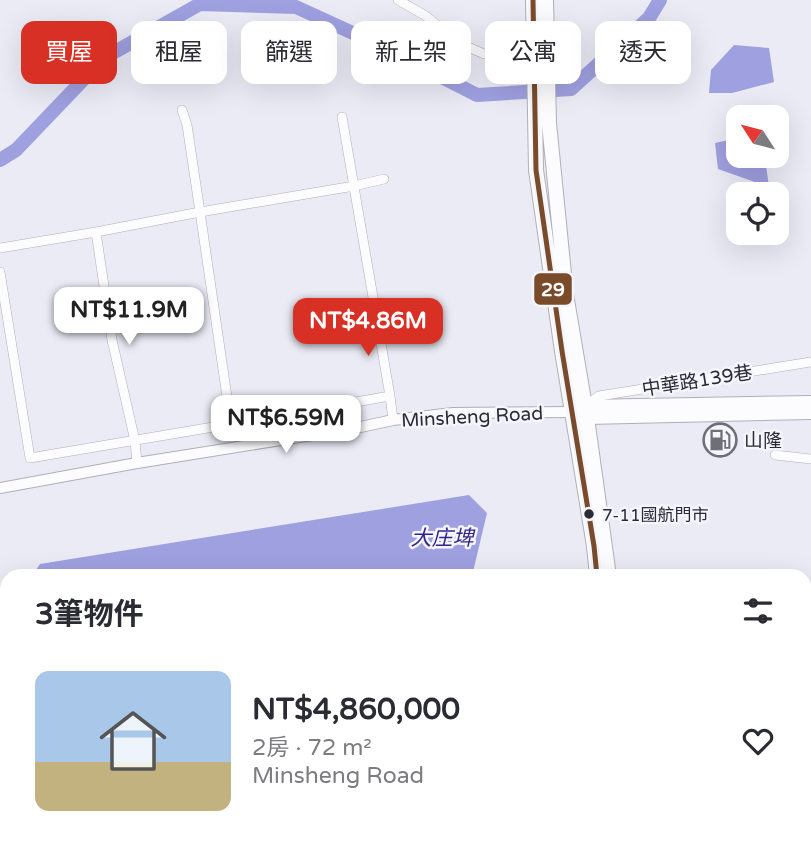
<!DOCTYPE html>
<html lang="zh-TW">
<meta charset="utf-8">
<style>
body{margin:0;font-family:"Varela Round","Noto Sans TC",sans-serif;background:#f7f7f7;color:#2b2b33;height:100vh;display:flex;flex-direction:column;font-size:26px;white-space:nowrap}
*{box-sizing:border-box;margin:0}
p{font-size:23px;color:#7c7c81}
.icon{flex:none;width:38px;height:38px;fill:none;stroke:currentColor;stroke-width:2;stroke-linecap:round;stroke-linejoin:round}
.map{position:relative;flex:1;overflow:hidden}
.drawer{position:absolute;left:0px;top:569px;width:812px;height:275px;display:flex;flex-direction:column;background:#fff;border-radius:21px 21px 0 0;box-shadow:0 7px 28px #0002}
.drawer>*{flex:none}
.guide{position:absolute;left:21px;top:21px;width:770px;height:63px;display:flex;gap:14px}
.needle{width:46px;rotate:306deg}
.tools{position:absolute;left:726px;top:105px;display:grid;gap:14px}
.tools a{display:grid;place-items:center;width:63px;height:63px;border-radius:14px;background:#fff;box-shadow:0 7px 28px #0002;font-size:35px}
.price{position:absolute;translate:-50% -60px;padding:0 16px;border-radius:14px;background:#fff;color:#222;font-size:23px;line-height:46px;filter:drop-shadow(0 2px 4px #0008)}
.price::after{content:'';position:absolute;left:50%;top:42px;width:21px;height:16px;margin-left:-10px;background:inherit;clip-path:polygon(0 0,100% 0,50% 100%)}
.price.on{background:#d93025;color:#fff}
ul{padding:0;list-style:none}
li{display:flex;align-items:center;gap:21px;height:175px;padding:0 35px}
li span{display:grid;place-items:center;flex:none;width:196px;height:140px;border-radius:14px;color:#555}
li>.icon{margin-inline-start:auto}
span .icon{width:84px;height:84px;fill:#fffc;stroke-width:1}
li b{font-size:30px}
h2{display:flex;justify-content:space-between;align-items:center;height:84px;padding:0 35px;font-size:30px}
.tag{padding:0 24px;border-radius:14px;background:#fff;box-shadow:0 7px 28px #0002;font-size:24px;line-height:63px}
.tag.on{background:#d93025;color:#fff}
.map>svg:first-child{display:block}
.water{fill:#9fa0e0}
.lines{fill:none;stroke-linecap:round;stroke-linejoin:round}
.river{stroke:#9fa0e0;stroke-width:14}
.minor-casing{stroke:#afafb7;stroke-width:10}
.tertiary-casing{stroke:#afafb7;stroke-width:12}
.secondary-casing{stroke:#afafb7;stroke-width:14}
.primary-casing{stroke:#afafb7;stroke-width:16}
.minor{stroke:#fcfcfe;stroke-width:9}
.tertiary{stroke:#fcfcfe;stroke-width:10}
.secondary{stroke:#fcfcfe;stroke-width:12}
.primary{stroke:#fcfcfe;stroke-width:14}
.bus-1-casing{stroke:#f4f5fd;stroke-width:10}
.bus-1{stroke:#7a4b2a;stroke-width:5}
.bus-dot{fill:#2b2c33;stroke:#f4f5fd;stroke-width:2.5}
.labels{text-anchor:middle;stroke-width:5;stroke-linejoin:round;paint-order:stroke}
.bus-label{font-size:17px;fill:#2b2c33;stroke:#f4f5fd;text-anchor:start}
.street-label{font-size:19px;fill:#2b2c33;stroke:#f4f5fd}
.poi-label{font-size:19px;fill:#2b2c33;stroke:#f4f5fd;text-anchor:start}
.water-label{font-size:21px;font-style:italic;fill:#332489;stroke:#f4f5fd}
.line-badge{stroke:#f4f5fd;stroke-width:2.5}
.badge-label{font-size:19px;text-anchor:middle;font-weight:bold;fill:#fff}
</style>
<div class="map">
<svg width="811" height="843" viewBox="0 0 811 843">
<rect width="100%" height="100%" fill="#eaebf5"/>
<!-- water -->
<path class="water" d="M734 45 769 48 774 82 732 93H709L711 70Z
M738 138V156H745L746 160 765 158 769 187 718 169 715 143Z
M469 495 487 513 472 576H32L40 564Z
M811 793V831L805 836V795Z
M805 836 798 843H745L753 837Z"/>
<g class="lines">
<!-- river -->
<path class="river" d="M0 160 16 150 104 58 200 4 296 7 379 45 477 95 571 89 649 18 660 0"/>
<defs>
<path id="minor" d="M398 0 426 16 459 43 484 54 533 51
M182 110 187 125 200 212 354 186 384 179
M96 232 112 340 135 441 137 463
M0 248 96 232 200 212 231 424 30 458 0 272
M390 396 393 420
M585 406 599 396 811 362
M231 424 390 396 342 117
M775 455 811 459
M805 691 811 685"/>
<path id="tertiary" d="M0 488 137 463 356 428 393 420 453 413 572 412
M805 778 811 777
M466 843 478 836"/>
<path id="secondary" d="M579 409 585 406 811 402
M579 415 587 418 811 413"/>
<path id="primary" d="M533 0 536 170 562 351 594 546 597 576
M546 0 549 123 566 294 587 418 609 576
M574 843 576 836
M587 843 589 836"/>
</defs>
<!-- minor casing -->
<use href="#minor" class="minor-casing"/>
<!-- tertiary casing -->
<use href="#tertiary" class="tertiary-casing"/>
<!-- secondary casing -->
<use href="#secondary" class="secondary-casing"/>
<!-- primary casing -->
<use href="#primary" class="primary-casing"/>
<!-- minor -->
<use href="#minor" class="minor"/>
<!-- tertiary -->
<use href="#tertiary" class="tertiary"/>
<!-- secondary -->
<use href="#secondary" class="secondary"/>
<!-- primary -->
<use href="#primary" class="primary"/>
<defs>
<path id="bus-1" d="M533 0 536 170 562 351 594 546 597 576"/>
</defs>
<!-- bus-1 casing -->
<use href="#bus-1" class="bus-1-casing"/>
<!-- bus-1 -->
<use href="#bus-1" class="bus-1"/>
</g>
<!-- icons -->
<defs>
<symbol id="fuel-ring" viewBox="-11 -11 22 22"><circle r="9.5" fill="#f4f5fd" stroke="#6e6f77" stroke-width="1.5"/><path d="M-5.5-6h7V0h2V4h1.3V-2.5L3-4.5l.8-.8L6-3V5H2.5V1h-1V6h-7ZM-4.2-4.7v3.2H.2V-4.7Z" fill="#6e6f77"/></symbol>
</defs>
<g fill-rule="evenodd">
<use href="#fuel-ring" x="701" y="421" width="38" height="38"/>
</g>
<!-- markers -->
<circle class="bus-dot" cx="589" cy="514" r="6"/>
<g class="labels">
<!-- bus labels -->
<g class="bus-label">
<text x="602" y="521">7-11國航門市</text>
</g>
<!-- street labels -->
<g class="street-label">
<text transform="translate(697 380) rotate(-9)" y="7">中華路139巷</text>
<text transform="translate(472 416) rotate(-3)" y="7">Minsheng Road</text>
</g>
<!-- poi labels -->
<g class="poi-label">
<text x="744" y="447">山隆</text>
</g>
<!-- water labels -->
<g class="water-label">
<text x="442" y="545">大庄埤</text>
</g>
</g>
<rect class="line-badge" x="533" y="272" width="40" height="34" rx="7" fill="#7a4b2a"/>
<g class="badge-label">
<text x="553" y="296">29</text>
</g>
</svg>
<div class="tools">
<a><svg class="needle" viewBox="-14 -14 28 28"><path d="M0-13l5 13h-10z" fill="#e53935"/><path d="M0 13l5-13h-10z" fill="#7c7c81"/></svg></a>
<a><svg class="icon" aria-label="locate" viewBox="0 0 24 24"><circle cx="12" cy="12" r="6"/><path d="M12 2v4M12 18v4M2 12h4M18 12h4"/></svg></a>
</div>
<b class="price" style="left:129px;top:347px">NT$11.9M</b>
<b class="price on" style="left:368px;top:358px">NT$4.86M</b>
<b class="price" style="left:286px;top:455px">NT$6.59M</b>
<div class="guide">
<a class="tag on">買屋</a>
<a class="tag">租屋</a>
<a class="tag">篩選</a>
<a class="tag">新上架</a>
<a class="tag">公寓</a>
<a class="tag">透天</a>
</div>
<section class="drawer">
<h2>3筆物件<svg class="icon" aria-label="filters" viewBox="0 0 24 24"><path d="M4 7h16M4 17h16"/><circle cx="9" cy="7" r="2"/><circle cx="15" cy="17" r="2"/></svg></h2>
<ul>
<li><span style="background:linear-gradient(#a9c7e8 65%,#c2b280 0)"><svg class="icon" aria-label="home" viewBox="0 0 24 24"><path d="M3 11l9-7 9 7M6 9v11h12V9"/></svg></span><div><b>NT$4,860,000</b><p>2房 · 72 m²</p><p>Minsheng Road</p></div><svg class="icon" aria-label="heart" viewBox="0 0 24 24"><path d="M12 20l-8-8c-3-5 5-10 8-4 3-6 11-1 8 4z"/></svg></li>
</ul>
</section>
</div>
